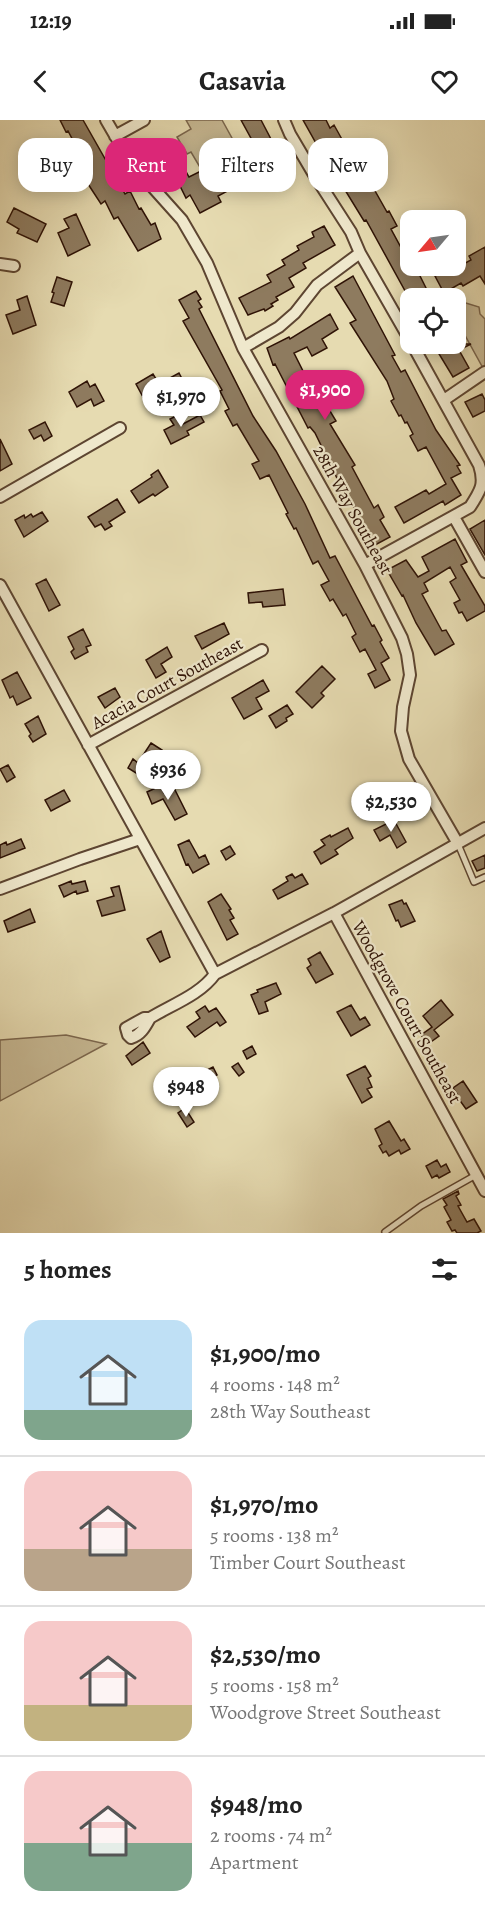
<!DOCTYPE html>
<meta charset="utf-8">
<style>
body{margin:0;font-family:Alegreya,serif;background:#f6f6f6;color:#222;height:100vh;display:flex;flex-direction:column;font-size:22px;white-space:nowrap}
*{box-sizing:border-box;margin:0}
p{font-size:20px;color:#767676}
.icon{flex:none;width:33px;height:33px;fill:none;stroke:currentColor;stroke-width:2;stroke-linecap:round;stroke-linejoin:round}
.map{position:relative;height:1113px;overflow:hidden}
.drawer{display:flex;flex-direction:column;background:#fff;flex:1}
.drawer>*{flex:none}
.top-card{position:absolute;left:18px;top:18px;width:450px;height:54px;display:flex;gap:12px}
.needle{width:39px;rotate:241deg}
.tools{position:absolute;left:400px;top:90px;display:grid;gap:12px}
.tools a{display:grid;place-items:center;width:66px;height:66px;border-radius:12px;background:#fff;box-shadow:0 3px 15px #0003;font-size:30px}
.price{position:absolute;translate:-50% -51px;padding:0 14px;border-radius:21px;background:#fff;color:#222;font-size:20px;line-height:39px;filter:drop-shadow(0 2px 3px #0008)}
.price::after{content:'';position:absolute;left:50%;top:36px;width:18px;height:14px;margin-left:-9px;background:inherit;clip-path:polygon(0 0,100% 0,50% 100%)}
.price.selected{background:#db2777;color:#fff}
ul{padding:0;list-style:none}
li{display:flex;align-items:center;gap:18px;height:150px;padding:0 24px}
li+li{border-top:2px solid #e0e0e0}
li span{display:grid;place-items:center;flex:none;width:168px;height:120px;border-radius:18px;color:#555}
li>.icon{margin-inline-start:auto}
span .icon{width:72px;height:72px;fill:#fffc;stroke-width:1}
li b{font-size:26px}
h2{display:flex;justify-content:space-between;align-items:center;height:72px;padding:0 24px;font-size:26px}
.tag{padding:0 21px;border-radius:18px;background:#fff;box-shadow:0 3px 15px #0003;font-size:21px;line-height:54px}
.tag.selected{background:#db2777;color:#fff}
.status{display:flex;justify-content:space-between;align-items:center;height:42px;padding:0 30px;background:#fff;direction:ltr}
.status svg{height:16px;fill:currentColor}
header{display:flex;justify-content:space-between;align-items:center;height:78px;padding:0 24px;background:#fff;font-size:27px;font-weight:700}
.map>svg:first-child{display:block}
.green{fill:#c7b994;stroke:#7b664d;stroke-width:1.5}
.building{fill:#8e7b5f;stroke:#2f1306;stroke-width:1.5}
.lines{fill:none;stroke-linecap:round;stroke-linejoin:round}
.lane-casing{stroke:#5d4531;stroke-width:8}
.street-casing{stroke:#5d4531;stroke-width:14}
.lane{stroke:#efe8cc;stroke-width:5}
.street{stroke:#efe8cc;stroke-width:10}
.labels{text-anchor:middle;stroke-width:4.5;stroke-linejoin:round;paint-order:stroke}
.street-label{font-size:18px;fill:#2f1306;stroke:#efe8cc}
</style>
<div class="status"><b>12:19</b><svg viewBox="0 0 49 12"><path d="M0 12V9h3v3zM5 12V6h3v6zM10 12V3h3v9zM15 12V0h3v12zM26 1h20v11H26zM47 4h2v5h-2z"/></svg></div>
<header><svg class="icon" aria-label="back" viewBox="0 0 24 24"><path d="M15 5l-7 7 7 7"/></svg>Casavia<svg class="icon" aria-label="heart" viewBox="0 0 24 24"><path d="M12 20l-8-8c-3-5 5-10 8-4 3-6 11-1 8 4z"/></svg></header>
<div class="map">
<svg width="485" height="1113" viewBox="0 0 485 1113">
<rect width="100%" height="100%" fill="#e6dbb1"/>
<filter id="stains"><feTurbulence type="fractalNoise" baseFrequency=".00333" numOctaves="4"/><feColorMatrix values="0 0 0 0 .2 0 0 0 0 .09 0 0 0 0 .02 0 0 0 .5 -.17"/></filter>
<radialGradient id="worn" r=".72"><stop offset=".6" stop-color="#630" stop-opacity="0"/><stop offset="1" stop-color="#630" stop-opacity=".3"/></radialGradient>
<!-- green -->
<path class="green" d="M186 0H222L238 29 201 49 191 32 187 34 177 17 191 9Z
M456 180 479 187 480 194 485 199V245L483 248 456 199Z
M66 915 106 924 0 981V920Z"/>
<!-- building -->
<path class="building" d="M60 0H83L125 74 130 71 139 89 141 88 151 105 155 103 161 119 138 131 118 97 114 99 105 81 101 84 90 67 82 52 88 49 68 11 66 12Z
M241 0H261L285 46 263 58 245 26 253 22Z
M303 0H326L330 8 334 5 363 57 366 55 387 92 389 91 397 106 391 109 411 146H415L431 178H409L366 100 364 101 342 65 340 66Z
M170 22 189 57 201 51 210 68 222 61 215 48 230 40 238 54 241 52 246 61 218 76 221 82 200 93 190 75 186 78 177 60 172 63 168 57 167 58 151 32Z
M14 88 46 104 37 122 17 113 19 109 7 102Z
M76 94 90 125 68 136 58 113 69 108 64 99Z
M324 106 335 125 303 143 306 148 289 158 294 167 276 177 278 180 271 184 273 186 265 191 264 189 248 195 239 178 271 162 267 155 285 145 282 140 299 130 297 126 314 117 312 112Z
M485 127V164L480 156 463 166 461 163 444 173 435 156 450 149 451 151 471 140 469 136Z
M353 156 395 235 392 236 401 252 405 250 436 310 460 345 457 346 461 353 451 358 461 375 445 385 443 381 404 403 395 387 426 370 429 374 446 364 426 327 418 331 410 316 413 314 407 302 405 303 401 295 399 296 391 281 394 279 387 261 350 203 356 200 335 167Z
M57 157 72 162 64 186 51 182 54 173 52 172Z
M196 171 201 179 198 181 202 187 199 189 253 296 276 331 305 384 330 438 335 436 372 506 374 505 382 520 380 522 389 538 381 543 390 560 375 568 368 554 376 550 365 529 360 532 352 517 356 514 346 494 343 496 333 479 330 481 321 465 329 461 318 441 313 444 296 408 294 409 286 394 288 393 269 355 260 359 252 344 259 341 237 304 233 306 225 291 229 289 220 271 222 270 183 201 189 198 179 180Z
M27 176 36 205 13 214 6 195 20 190 17 180Z
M330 194 338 209 322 219 327 228 312 236 307 227 294 233 303 251 300 253 311 273 315 270 324 288 327 286 336 301 330 304 355 345 352 347 374 388 378 385 384 397 380 400 390 417 375 425 365 411 352 384 350 385 315 313 310 307 308 308 275 244 273 245 267 228 289 217 290 219Z
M433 224H471L459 230 469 248 453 257Z
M179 253 189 272 177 279 172 270 156 279 152 272 143 277 136 264 153 254 159 264Z
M87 261 90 267 95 264 104 281 94 286 91 279 77 287 69 272Z
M482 274 485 280V291L473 297 465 282Z
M178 295 183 304 200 295 204 302 187 311 189 315 171 324 164 310 174 305 170 299Z
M45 302 52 316 44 321 41 315 34 319 29 310Z
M0 319 12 344 0 351Z
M158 350 168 367 155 376 153 374 139 383 131 371 152 357 151 355Z
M117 379 125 392 109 402 112 406 105 410 101 404 95 407 88 397Z
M42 392 48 401 24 417 15 400 24 395 25 398 31 394 33 397Z
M485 400V435L470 409Z
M455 419 467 442 461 445 485 486V491L467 501 462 492 459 493 454 483 460 480 450 462 456 458 450 447 424 463 428 471 422 474 442 511 446 510 454 524 435 535 416 503 403 475 402 476 387 450 406 440 418 457 429 451 422 437Z
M46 459 60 485 49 491 36 464Z
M283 469 285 485 263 487 262 482 249 483 248 473Z
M224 503 229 514 202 529 195 516Z
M83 509 91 525 86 527 88 532 75 539 71 532 74 529 68 517Z
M167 527 172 537 161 544 166 552 156 558 146 540Z
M322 546 335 559 321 573 324 576 312 588 296 572Z
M17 552 31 578 17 585 13 576 10 578 2 560Z
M263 560 269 571 256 578 262 589 244 599 232 578Z
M115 568 120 577 105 588 98 577Z
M287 585 293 594 286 598 287 601 276 608 269 596Z
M38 596 46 614 33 622 29 616 31 614 25 604Z
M151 623 162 630 144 658 128 648 133 639 138 643Z
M8 645 15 657 7 662 0 649Z
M160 666 164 673 174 668 187 694 175 700 163 679 152 684 147 672Z
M64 670 70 681 51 691 45 680Z
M394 700 406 722 397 728 390 715 380 721 374 710Z
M348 708 353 718 335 730 338 734 321 744 314 732 325 725 321 720 330 715 331 717Z
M21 719 25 728 0 738V725L6 722 7 725Z
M189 720 199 738 205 735 209 744 193 753 188 744 186 745 178 725Z
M230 726 235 734 226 740 221 731Z
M485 735V748L477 751 472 741Z
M292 754 295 758 302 754 308 764 278 779 273 770 288 761 286 757Z
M71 761 72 764 85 761 88 771 77 774 76 771 64 777 59 766Z
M119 766 125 790 102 796 97 781 114 776 111 768Z
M221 774 231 789 229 790 234 798 230 800 238 814 227 820 208 782Z
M402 780 404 784 406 783 415 801 401 807 398 800 396 801 389 785Z
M30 789 35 802 8 812 4 801Z
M161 811 170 837 160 842 147 819Z
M320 832 333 854 316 863 307 848 311 845 308 839Z
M276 863 281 874 265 882 268 891 259 894 251 875 258 872 257 870Z
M441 880 453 895 434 910 439 916 428 924 421 915 432 907 423 896Z
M351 885 360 900 365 897 370 905 351 916 337 892Z
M205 886 209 892 216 888 226 902 220 906 217 902 195 917 187 907 200 898 196 892Z
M143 922 150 933 132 945 126 936Z
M252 926 256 934 247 939 243 931Z
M238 943 244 952 239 956 232 947Z
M365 946 371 956 368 958 372 967 367 969 372 977 362 983 347 955Z
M213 947 217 955 203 962 199 954Z
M463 961 477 982 466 989 456 975 457 974 453 968Z
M185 988 194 1002 187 1007 178 993Z
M389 1001 401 1021 404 1019 410 1029 401 1034 399 1030 389 1036 386 1031 383 1033 379 1026 382 1024 375 1009Z
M437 1040 441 1047 446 1044 450 1052 439 1058 437 1055 432 1058 426 1046Z
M458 1071 459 1074 456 1076 461 1085 458 1086 467 1102 474 1099 481 1111 477 1113H457L455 1110 452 1111 447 1102 451 1100 444 1087 447 1085 443 1079Z"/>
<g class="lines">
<defs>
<path id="lane" d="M458 724 474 762 485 757
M385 1112 421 1086 476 1055"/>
<path id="street" d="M106 0 131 43 182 100 207 143 243 228 365 445 402 518 407 534 410 555 403 587 401 611 409 639 457 722
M284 0 290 14 313 53 351 112 360 133 411 222
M115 16 144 0
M0 144 14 146
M243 228 279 207 295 193 317 165 360 133
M444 280 485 252
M0 377 120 308
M454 397 485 452
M365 445 470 387C481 370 485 364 479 345L412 224
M0 465 215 854
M88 625 262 530
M0 769 80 739 140 719
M334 793 485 1071
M144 898H150C145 907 141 915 131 918L128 915 126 908Z
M150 898C171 885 200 875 215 854L334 793 485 708"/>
</defs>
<!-- lane casing -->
<use href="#lane" class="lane-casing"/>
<!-- street casing -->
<use href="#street" class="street-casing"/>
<!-- lane -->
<use href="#lane" class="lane"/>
<!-- street -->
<use href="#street" class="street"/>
</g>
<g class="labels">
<!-- street labels -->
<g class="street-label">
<text transform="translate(353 390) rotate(61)" y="6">28th Way Southeast</text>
<text transform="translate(167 563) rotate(-29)" y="6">Acacia Court Southeast</text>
<text transform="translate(407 892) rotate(61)" y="6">Woodgrove Court Southeast</text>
</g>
</g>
<rect width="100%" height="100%" filter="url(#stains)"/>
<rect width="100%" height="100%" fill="url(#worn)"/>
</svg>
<div class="tools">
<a><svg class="needle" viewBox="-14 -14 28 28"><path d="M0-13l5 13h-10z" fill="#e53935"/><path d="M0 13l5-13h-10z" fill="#767676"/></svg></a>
<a><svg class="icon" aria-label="locate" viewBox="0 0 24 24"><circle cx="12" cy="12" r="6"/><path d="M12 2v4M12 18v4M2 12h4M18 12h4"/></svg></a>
</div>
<b class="price selected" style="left:325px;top:301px">$1,900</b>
<b class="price" style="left:181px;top:308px">$1,970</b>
<b class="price" style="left:168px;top:681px">$936</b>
<b class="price" style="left:391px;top:713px">$2,530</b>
<b class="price" style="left:186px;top:998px">$948</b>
<div class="top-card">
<a class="tag">Buy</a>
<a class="tag selected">Rent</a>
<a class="tag">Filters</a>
<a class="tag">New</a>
</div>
</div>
<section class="drawer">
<h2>5 homes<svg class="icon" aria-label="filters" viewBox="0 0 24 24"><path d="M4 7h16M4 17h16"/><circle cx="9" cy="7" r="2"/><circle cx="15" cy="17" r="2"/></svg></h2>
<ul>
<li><span style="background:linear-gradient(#bfe0f5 75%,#7fa58c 0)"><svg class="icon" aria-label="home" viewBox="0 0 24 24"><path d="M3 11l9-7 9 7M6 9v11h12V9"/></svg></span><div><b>$1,900/mo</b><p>4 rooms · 148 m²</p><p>28th Way Southeast</p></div></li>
<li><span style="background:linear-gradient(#f6c9c9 65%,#b9a48a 0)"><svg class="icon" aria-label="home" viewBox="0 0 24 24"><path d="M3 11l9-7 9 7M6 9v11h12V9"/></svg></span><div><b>$1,970/mo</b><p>5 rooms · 138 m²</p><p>Timber Court Southeast</p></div></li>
<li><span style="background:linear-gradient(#f6c9c9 70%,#c2b280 0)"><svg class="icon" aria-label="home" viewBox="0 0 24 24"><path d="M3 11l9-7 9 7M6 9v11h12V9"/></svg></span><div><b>$2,530/mo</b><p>5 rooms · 158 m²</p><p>Woodgrove Street Southeast</p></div></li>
<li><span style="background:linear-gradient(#f6c9c9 60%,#7fa58c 0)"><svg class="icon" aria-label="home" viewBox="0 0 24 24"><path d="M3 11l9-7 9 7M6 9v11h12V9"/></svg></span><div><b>$948/mo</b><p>2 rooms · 74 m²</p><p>Apartment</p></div></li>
</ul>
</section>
